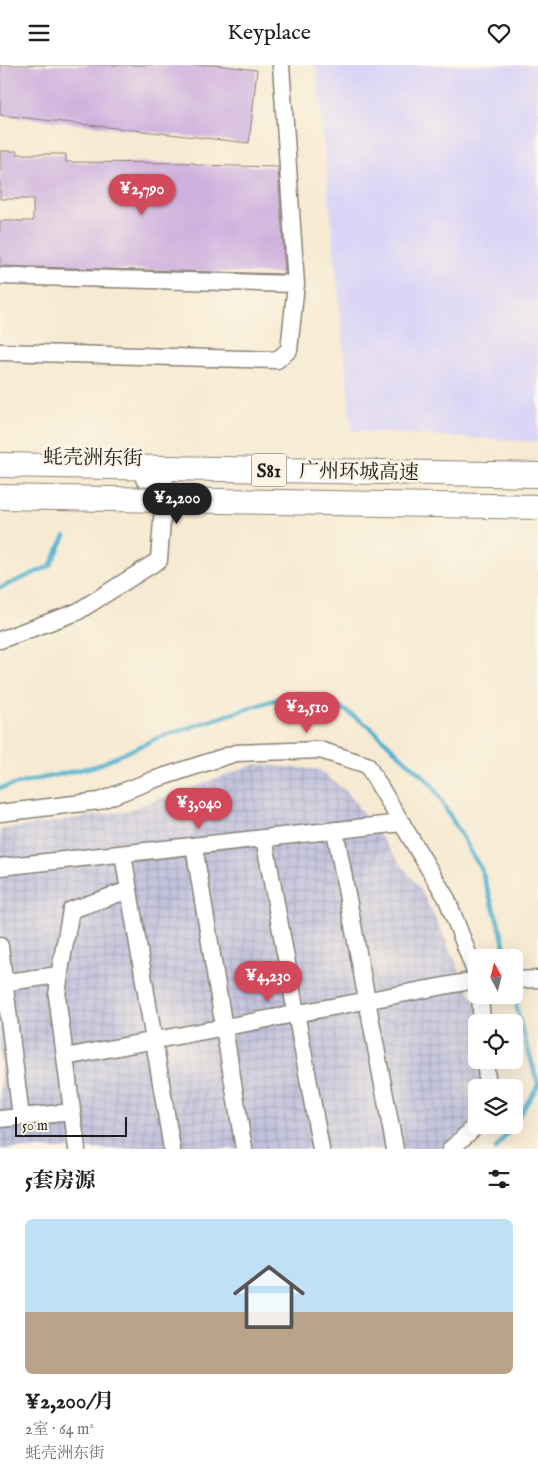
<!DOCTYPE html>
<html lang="zh">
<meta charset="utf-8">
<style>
body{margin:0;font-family:"IM FELL English","Noto Serif SC",serif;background:#f2f2f2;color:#202124;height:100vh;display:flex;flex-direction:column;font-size:19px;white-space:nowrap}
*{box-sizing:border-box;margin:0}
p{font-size:16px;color:#757577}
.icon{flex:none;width:28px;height:28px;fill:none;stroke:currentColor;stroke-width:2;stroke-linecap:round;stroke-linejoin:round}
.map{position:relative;height:1084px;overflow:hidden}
.panel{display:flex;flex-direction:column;background:#fff;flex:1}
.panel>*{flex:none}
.needle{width:32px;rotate:353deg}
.fabs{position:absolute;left:468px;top:884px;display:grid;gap:10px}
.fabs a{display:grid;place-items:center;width:55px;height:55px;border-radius:8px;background:#fff;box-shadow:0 5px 20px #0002;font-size:25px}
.scale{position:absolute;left:15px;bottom:12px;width:112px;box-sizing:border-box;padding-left:5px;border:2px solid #1c1c1c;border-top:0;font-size:14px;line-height:18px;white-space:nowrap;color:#1c1c1c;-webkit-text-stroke:4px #fcf5e5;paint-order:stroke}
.price{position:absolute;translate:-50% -42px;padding:0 11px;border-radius:18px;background:#d1495b;color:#fff;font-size:16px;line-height:32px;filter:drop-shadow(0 1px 2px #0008)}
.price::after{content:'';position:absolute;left:50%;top:30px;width:15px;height:11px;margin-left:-8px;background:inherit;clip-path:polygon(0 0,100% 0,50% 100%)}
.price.current{background:#222;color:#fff}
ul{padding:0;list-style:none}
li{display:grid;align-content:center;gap:10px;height:265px;padding:0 25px}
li+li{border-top:1px solid #e0e0e0}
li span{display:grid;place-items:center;height:155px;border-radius:8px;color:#555}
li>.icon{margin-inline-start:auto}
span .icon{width:90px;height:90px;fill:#fffc;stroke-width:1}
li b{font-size:21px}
h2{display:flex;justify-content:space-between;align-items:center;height:60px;padding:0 25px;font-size:21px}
header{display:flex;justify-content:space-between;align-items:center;height:65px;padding:0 25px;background:#fff;font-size:22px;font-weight:600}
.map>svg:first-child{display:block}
.built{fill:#dcd6f6}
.industrial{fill:url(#industrial-grid)}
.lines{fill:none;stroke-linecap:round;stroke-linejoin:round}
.stream{stroke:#52b3d0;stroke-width:4.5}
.building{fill:#ceb1de}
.minor-casing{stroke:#898377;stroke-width:19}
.highway-casing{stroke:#898377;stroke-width:26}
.minor{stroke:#fff;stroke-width:16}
.highway{stroke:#fff;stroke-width:24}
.highway-bridge-casing{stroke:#898377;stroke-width:26;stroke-linecap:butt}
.highway-bridge{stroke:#fff;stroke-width:24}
.labels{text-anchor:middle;stroke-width:5;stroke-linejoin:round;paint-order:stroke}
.shield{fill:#fcf5e5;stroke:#5f5d58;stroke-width:1}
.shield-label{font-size:19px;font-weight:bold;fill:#1c1c1c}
.street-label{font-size:20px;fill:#1c1c1c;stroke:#fcf5e5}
</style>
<header><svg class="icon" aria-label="menu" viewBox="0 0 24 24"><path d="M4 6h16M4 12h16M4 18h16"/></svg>Keyplace<svg class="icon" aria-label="heart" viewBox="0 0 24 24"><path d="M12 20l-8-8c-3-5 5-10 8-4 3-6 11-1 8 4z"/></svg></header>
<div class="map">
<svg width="538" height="1084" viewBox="0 0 538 1084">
<defs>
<pattern id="industrial-grid" width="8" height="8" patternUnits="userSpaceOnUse" patternTransform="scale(1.25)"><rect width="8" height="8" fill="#c2c2dc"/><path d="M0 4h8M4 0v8" fill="none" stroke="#a6a6bc"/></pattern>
</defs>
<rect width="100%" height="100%" fill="#fcf5e5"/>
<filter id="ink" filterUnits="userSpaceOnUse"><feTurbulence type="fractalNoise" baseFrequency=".02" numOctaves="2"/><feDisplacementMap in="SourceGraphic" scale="10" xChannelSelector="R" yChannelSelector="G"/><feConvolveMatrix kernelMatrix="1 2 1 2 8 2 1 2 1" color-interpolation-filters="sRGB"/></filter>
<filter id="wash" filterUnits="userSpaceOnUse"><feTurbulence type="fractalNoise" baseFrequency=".0096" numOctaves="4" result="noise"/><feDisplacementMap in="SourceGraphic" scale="20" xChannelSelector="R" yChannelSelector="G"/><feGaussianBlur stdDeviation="1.12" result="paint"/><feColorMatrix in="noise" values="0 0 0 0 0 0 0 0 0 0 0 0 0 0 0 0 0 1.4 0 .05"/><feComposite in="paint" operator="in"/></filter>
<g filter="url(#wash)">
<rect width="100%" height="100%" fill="#f6ead2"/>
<!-- built -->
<path class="built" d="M316 0H538V377L352 366Z"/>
<!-- industrial -->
<path class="industrial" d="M256 699 319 705 346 726 423 828 484 957 476 958V995H496L499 1022H476V1060H490L462 1084H0V765L126 746Z"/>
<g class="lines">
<!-- stream -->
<path class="stream" d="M0 523 50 501 65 471
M0 723 96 701 160 672 293 629 334 638 370 662 432 720 481 804 501 866 507 892
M514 927 518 950 538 1019
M514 1059 538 1020
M496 1084 513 1060"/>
</g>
<g id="blocks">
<!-- building -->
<path class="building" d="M0 0H215L257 5 249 78 0 50Z
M0 86H17V89H66V97L195 98V100L278 102 285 209 0 201V156H33V134H0Z"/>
</g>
</g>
<g filter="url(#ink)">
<use href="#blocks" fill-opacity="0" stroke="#898377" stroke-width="1"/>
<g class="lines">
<defs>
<path id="minor" d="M0 211 296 219
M0 287 277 295 289 285 296 219 281 0
M0 575 77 547 159 495 165 415 144 414
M0 748 99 736 153 715 236 688 320 685 367 700 447 834 476 909
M335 765 395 1084
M264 773 321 1084
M194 781 244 1084
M123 789 172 1084
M0 802 402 758
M0 881 21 1052
M514 915 538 914
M0 918 59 910
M480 930 482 958
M65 992 476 915
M485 995 488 1022
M0 1054 73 1047
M77 1084 57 931 61 900 71 845 129 825
M451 1084 477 1060"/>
<path id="highway" d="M0 400 538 410"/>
</defs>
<!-- minor casing -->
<use href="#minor" class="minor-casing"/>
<!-- highway casing -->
<use href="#highway" class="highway-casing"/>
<!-- minor -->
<use href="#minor" class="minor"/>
<!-- highway -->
<use href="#highway" class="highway"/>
<defs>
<path id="highway-bridge" d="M0 432 538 442"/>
</defs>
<!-- highway-bridge casing -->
<use href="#highway-bridge" class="highway-bridge-casing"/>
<!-- highway-bridge -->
<use href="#highway-bridge" class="highway-bridge"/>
</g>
</g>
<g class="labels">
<!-- shield labels -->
<rect class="shield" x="251.5" y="388.5" width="35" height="33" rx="4"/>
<g class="shield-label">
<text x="269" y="412">S81</text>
</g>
<!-- street labels -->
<g class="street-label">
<text transform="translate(93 392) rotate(1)" y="7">蚝壳洲东街</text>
<text transform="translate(359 406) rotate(1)" y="7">广州环城高速</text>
</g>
</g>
</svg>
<div class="fabs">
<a><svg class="needle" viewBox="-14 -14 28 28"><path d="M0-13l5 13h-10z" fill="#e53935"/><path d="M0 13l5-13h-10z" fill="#757577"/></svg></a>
<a><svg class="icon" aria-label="locate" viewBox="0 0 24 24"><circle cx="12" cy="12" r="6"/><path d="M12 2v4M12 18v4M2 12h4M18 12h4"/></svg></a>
<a><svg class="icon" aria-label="layers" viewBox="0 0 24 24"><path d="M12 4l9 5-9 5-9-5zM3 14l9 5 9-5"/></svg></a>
</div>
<div class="scale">50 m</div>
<b class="price" style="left:142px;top:151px">¥2,790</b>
<b class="price current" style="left:177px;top:460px">¥2,200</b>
<b class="price" style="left:307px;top:669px">¥2,510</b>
<b class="price" style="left:199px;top:765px">¥3,040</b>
<b class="price" style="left:268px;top:938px">¥4,230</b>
</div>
<section class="panel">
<h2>5套房源<svg class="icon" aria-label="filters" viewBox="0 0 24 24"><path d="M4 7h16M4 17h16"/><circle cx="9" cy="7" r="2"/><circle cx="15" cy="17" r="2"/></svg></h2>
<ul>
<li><span style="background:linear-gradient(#bfe0f5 60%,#b9a48a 0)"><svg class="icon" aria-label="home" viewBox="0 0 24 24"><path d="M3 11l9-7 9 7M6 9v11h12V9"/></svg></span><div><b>¥2,200/月</b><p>2室 · 64 m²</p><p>蚝壳洲东街</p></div></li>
</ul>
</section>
